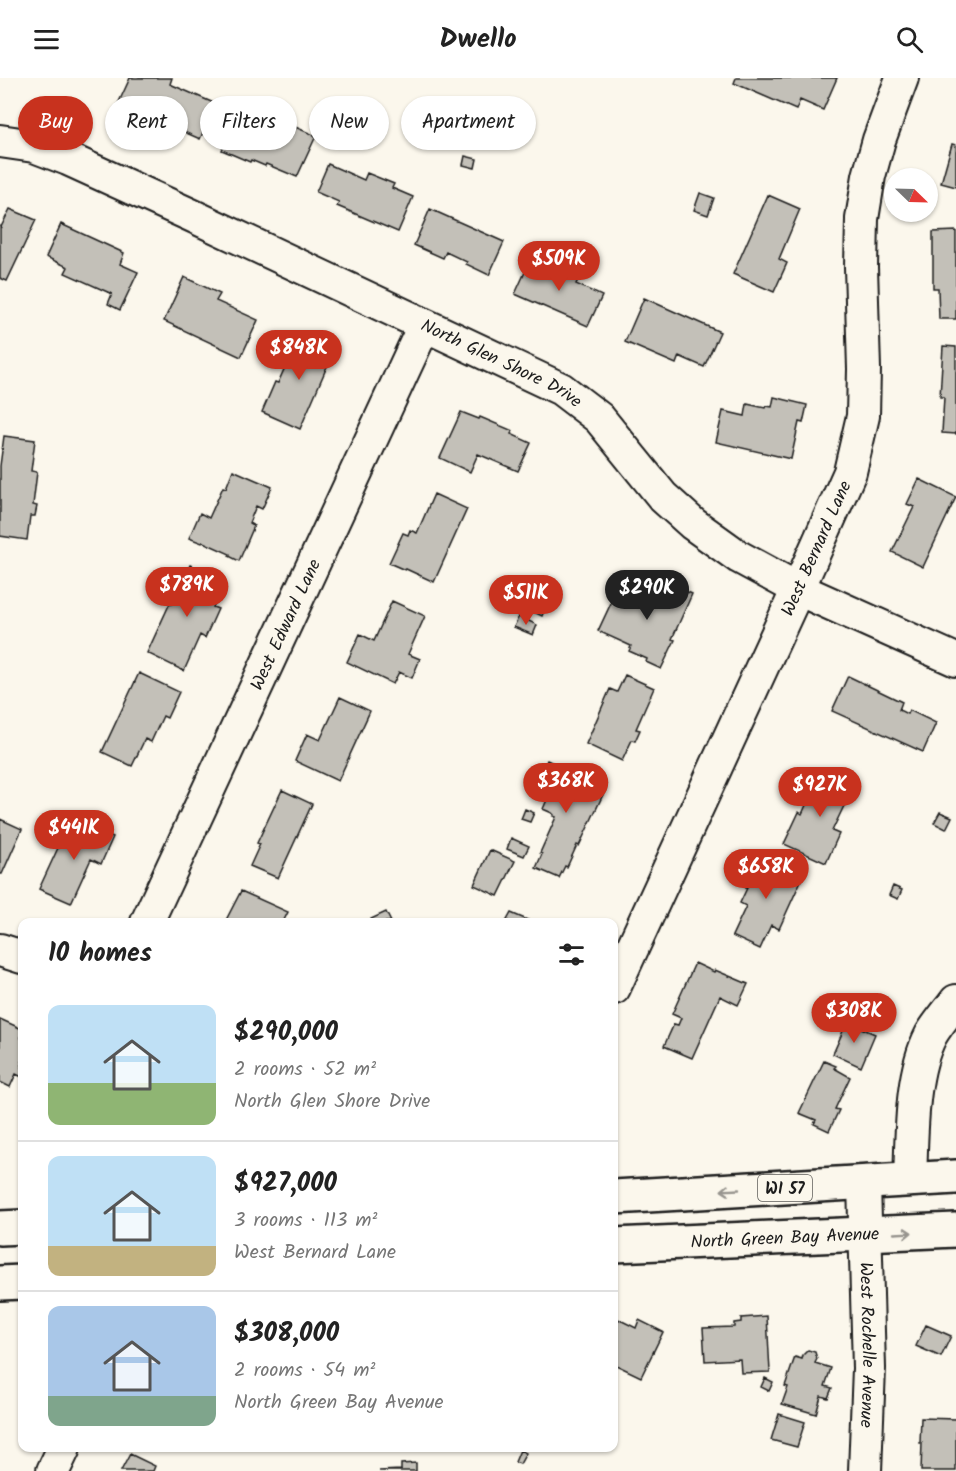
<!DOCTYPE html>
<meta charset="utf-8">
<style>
body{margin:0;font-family:Kalam,sans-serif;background:#f6f6f6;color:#222;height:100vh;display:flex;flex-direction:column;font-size:22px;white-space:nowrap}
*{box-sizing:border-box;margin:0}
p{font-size:20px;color:#767676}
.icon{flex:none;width:33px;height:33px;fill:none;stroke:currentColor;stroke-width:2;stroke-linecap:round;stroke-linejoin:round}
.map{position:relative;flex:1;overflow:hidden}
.panel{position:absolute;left:18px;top:840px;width:600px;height:534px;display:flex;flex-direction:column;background:#fff;border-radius:12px;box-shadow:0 2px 4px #0004}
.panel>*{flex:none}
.hud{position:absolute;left:18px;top:18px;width:600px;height:54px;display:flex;gap:12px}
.needle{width:39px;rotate:113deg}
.tools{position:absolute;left:884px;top:90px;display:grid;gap:12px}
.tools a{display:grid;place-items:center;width:54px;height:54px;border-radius:50%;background:#fff;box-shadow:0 2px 4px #0004;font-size:30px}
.price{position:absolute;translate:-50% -51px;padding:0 14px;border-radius:21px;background:#c8321e;color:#fff;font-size:20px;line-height:39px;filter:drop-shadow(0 2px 3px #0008)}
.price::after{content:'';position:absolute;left:50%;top:36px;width:18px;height:14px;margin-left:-9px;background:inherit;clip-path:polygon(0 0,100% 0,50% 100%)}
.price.active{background:#222;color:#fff}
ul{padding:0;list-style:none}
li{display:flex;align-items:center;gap:18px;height:150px;padding:0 30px}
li+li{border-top:2px solid #e0e0e0}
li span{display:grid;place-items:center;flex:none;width:168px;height:120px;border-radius:12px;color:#555}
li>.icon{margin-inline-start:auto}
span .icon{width:72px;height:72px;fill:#fffc;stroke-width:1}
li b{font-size:26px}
h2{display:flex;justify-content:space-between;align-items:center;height:72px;padding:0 30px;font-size:26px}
.tag{padding:0 21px;border-radius:27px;background:#fff;box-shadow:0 2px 4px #0004;font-size:21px;line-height:54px}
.tag.active{background:#c8321e;color:#fff}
header{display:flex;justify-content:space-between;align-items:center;height:78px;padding:0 30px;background:#fff;font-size:27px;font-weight:700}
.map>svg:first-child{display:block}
.building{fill:#c3c0b8;stroke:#1c1c1c;stroke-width:1.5}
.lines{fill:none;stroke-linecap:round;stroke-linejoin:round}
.minor-casing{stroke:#1c1c1c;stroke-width:36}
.major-casing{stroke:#1c1c1c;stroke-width:38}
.minor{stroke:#fbf7ec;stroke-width:32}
.major{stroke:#fbf7ec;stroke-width:33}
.oneway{stroke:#97948e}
.labels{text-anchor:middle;stroke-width:4.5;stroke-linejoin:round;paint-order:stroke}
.shield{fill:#fbf7ec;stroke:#5f5e5a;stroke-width:1.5}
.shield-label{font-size:16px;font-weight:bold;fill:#1c1c1c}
.street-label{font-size:18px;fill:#1c1c1c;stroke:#fbf7ec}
</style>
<header><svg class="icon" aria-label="menu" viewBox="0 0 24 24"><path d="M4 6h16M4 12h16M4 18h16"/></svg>Dwello<svg class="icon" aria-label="search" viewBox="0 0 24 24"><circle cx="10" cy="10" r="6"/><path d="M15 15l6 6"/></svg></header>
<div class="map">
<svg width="956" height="1393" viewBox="0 0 956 1393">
<rect width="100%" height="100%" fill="#fbf7ec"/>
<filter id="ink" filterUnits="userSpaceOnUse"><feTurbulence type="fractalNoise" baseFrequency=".0167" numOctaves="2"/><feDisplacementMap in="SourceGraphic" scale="12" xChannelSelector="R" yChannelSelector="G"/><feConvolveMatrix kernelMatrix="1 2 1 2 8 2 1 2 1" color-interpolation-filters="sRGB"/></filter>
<g filter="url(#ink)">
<!-- building -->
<path class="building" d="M130 0H172L170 6 216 26 200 61 175 50 174 52 169 49 168 51 147 41 149 36 144 34 143 37 118 26Z
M736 0H837L823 32 800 22 796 32 734 5Z
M240 31 268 44 266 50 281 56 286 45 316 58 297 99 266 86 265 88 251 82 250 84 222 72Z
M952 66 956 67V109L941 105Z
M465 78 477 81 475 90 463 87Z
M328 86 364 102 367 95 394 106 392 110 413 119 398 154 337 128 339 124 316 114Z
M700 115 714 120 708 137 694 132Z
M768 117 800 131 779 181 787 185 774 214 733 196Z
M10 131 36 142 7 203 0 200V148L1 149Z
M430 131 504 164 489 197 466 186 467 184 446 174 443 180 414 167Z
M61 146 124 175 120 186 138 194 120 232 108 226 112 216 65 195 68 189 46 179Z
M956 153V241H939L938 210H933V154Z
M531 181 564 195 568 186 583 193 576 206 602 218 588 248 515 216Z
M184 199 220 216 216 223 258 242 241 279 164 243Z
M644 220 720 254 704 289 679 278 676 286 625 264Z
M300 255 335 270 300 351 262 334 275 304 278 305Z
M943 268 956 269V356L942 355 944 319H940Z
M774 319 807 327 803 345 799 344 791 381 716 364 723 333 745 338 747 326 765 330 766 328 772 329Z
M461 334 479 341 480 339 513 353 511 356 531 365 518 393 478 376 470 394 440 380Z
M4 358 35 362 31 393 37 394 33 427 37 428 35 438H30L27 462 0 458V388Z
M233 392 272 409 262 431 256 428 249 445 254 448 239 483 229 478 230 476 203 464 202 465 189 460 200 435 209 440 223 409 226 410Z
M919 401 956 419 923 489 892 474 914 429 907 426Z
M434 416 467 431 434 504 406 491 405 492 389 485 403 455 408 457 410 452 417 455Z
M190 487 225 504 213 529 218 531 205 560 200 557 184 593 147 575 170 525 172 526Z
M660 502 692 516 672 561 675 562 661 591 646 584 647 581 629 573 631 568 598 553 619 508 650 522Z
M531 516 548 523 542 538 525 530Z
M392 523 425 538 408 576 420 581 412 600 399 594 393 606 347 584 360 556 374 563Z
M519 538 537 547 533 557 514 549Z
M139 595 179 614 167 640 163 638 151 664 145 661 132 688 102 674Z
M625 597 654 610 636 651 640 652 635 663 632 662 622 683 586 666 610 611 617 614Z
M848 598 902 624 899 632 907 636 909 632 936 645 923 674 832 633Z
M340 619 370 633 338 703 295 683 307 656 320 662Z
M547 682 606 710 579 768 577 767 567 789 565 788 559 800 536 790 542 776 540 775 556 739 553 738 554 737 552 735 543 731 549 717 534 710Z
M822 692 854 707 832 753 839 756 826 785 784 766 799 734 802 736Z
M282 712 312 726 278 800 250 788 260 766 257 765Z
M525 731 534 735 530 744 521 741Z
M940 734 952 739 946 751 934 745Z
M0 741 22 751 2 796H0Z
M70 744 98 756 99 753 113 759 101 786 91 781 71 825 39 811Z
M511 760 529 768 524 778 507 771Z
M490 772 515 783 498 818 474 807Z
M761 776 804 796 779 851 771 847 760 871 732 858 746 828 740 825 747 810H745Z
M893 808 902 812 898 821 889 817Z
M241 813 288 834 283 844H225Z
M386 834 391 844H373L371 841Z
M511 835 532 844H506Z
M695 885 714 894 715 892 748 906 738 927 720 918 692 980 664 968 674 946 678 947 681 940 672 936Z
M0 941 22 951 21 960 22 961V999L16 996 10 1009 0 1004Z
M847 944 875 956 861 989 833 976Z
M824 983 836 988 834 990 850 999 835 1031 839 1032 829 1053 814 1046 816 1042 799 1035Z
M767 1238 770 1294 741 1295 740 1281 705 1283 703 1250 734 1249V1245L741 1244V1240Z
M614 1239 636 1250 639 1242 663 1254 641 1299 614 1286Z
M926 1247 951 1258 941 1279 916 1268Z
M808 1272 815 1274 817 1281 815 1285 831 1290 825 1308 832 1310 828 1320 821 1318 816 1336 782 1326 788 1309 785 1308 795 1279 802 1281 803 1277Z
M765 1300 773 1304 769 1313 761 1309Z
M779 1336 805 1344 797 1369 771 1362Z
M921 1340 956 1341V1393H921L922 1365H920Z
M520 1372 526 1375 520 1386 515 1384Z
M130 1376 155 1388 153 1393H121Z
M416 1385V1393H379L401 1392V1386Z"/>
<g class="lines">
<defs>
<g id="minor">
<path id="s1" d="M0 63 34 68 68 81 193 138 561 311 599 340 663 419 693 446 739 479 798 511 956 582"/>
<path id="s2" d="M147 844 424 248"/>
<path d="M0 872 22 879"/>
<path id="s3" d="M614 910 798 511 850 394 863 338 864 291 861 189 862 141 869 98 879 62 902 0"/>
<path d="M910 1102C912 1058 910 997 931 957 938 945 948 934 956 923"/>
<path id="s4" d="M864 1105 869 1290 865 1393"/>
<path d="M53 1393 64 1370"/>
</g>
<g id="major">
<path d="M614 1119 956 1099"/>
<path d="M0 1150 22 1149"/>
<path id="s5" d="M614 1167 956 1152"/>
<path d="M0 1205 22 1204"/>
</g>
</defs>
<!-- minor casing -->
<use href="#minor" class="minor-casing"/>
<!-- major casing -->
<use href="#major" class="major-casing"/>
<!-- minor -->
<use href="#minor" class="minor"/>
<!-- major -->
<use href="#major" class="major"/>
</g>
<!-- one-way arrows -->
<defs><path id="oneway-shaft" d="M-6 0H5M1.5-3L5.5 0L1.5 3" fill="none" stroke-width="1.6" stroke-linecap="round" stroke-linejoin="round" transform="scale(1.5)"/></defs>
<g class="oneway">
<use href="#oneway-shaft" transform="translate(730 1112) rotate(177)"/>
<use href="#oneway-shaft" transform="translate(903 1155) rotate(-3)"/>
</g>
</g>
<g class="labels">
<!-- shield labels -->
<rect class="shield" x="758" y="1097" width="54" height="26" rx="4.5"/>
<g class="shield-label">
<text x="785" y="1116">WI 57</text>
</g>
<!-- street labels -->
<g class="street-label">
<text dy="6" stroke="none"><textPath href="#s1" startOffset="550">North Glen Shore Drive</textPath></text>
<text dy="6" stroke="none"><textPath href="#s3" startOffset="484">West Bernard Lane</textPath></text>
<text dy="6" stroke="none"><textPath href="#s2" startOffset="328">West Edward Lane</textPath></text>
<text dy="6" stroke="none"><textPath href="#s5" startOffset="171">North Green Bay Avenue</textPath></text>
<text dy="6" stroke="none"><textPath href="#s4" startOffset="162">West Rochelle Avenue</textPath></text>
</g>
</g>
</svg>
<div class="tools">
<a><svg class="needle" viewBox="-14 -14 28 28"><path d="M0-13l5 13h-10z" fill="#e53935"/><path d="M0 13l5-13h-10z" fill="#767676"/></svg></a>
</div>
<b class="price" style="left:559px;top:214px">$509K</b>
<b class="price" style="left:299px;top:303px">$848K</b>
<b class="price" style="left:187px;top:540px">$789K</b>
<b class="price active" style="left:647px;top:543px">$290K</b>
<b class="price" style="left:526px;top:548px">$511K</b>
<b class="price" style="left:566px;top:736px">$368K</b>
<b class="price" style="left:820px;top:740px">$927K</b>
<b class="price" style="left:74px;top:783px">$441K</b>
<b class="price" style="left:766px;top:822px">$658K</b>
<b class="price" style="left:854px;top:966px">$308K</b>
<div class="hud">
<a class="tag active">Buy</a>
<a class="tag">Rent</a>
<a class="tag">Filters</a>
<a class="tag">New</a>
<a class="tag">Apartment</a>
</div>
<section class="panel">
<h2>10 homes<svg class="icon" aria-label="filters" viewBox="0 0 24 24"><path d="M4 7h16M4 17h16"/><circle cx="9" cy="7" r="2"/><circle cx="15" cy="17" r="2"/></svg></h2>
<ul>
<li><span style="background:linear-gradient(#bfe0f5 65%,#8fb573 0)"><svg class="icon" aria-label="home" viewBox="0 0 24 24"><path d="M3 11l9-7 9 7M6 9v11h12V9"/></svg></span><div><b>$290,000</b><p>2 rooms · 52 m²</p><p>North Glen Shore Drive</p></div></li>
<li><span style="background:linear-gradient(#bfe0f5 75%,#c2b280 0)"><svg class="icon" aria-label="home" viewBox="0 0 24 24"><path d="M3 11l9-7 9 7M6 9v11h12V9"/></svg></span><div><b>$927,000</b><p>3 rooms · 113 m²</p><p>West Bernard Lane</p></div></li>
<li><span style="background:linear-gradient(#a9c7e8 75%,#7fa58c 0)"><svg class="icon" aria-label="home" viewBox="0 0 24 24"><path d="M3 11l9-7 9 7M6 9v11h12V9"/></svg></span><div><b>$308,000</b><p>2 rooms · 54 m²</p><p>North Green Bay Avenue</p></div></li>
</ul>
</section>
</div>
